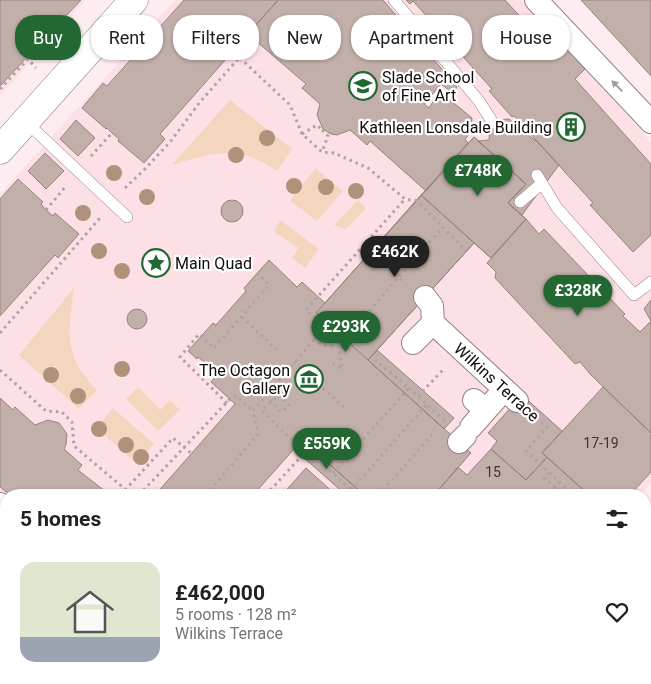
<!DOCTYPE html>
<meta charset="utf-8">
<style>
body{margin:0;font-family:Roboto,sans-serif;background:#f2f2f2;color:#202124;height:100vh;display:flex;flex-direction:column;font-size:19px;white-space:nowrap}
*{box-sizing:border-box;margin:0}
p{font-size:16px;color:#757577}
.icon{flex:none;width:28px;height:28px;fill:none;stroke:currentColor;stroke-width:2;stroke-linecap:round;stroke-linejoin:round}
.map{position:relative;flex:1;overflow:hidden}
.details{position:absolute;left:0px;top:489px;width:651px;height:196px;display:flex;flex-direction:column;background:#fff;border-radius:20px 20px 0 0;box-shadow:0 1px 4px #0004}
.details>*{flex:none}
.hud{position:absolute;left:15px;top:15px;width:621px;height:45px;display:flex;gap:10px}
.price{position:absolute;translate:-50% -42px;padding:0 11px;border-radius:18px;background:#236732;color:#fff;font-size:16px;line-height:32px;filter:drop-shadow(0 1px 2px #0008)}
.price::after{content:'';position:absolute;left:50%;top:30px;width:15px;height:11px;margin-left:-8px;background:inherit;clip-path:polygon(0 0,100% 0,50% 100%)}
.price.on{background:#222;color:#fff}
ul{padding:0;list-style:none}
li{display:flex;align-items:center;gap:15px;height:125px;padding:0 20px}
li span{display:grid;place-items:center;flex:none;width:140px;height:100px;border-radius:15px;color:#555}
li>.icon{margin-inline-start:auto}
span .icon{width:60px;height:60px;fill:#fffc;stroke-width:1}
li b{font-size:21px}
h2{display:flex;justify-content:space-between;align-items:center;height:60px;padding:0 20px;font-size:21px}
.chip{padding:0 18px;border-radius:20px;background:#fff;box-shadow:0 1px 4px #0004;font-size:18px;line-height:45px}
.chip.on{background:#236732;color:#fff}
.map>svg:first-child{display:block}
.built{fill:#fde0e6}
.green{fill:#f4d5bd}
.building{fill:#c2afaa;stroke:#96837f}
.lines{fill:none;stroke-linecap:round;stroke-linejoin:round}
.lane-casing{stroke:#938184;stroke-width:12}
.street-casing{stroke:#938184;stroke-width:24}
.primary-casing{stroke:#938184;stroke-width:29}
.path{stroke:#afa2a4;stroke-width:3;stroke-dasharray:2.5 4;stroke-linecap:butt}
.lane{stroke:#fff;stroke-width:11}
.street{stroke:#fff;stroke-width:22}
.primary{stroke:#fff;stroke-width:28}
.tree{fill:#b0917a}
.oneway{fill:#a09d9e}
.labels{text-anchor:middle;stroke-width:4.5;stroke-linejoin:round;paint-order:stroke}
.number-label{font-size:14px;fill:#3e3434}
.poi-label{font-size:16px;fill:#120b0c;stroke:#fff;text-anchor:start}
.street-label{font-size:16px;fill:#120b0c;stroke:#fff}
</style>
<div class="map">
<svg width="651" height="684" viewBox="0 0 651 684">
<rect width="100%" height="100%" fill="#feedf0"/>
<!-- built -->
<path class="built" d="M0 0H86L0 96Z
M175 0H521L651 142V484L640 495H6V679H472L467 684H0V194Z
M651 596V684H568L573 679H645V602Z"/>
<!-- green -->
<path class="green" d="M230 100 292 149 277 171C238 144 215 152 172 165Z
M315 168 343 191 317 221 290 201Z
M358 200 366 208 346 229 334 225Z
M280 220 319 249 305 268 292 258 299 248 274 232Z
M74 288C68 332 63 356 97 390L79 409 19 355Z
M138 387 160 410 170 400 180 410 158 431 126 399Z
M113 408 154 444 136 463 96 428Z"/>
<!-- building -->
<path class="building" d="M0 0H81L0 86Z
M184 0H278L160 134 165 139 144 163 118 141 119 139 112 133 107 128 106 129 82 108 103 83 107 86Z
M278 0H383L457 87 453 93 441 84 424 104 429 108 435 99H449L472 118 471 132 465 139 468 143 426 191 370 141 367 145 350 130 337 135 331 134 323 129 317 115 320 104 302 88 306 84 248 34Z
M406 0H505L526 23 535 14 585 69 575 79 651 164V235L633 252 590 205 593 203 514 116 512 117 489 91 492 89 413 1 410 4Z
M581 0H651V76Z
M509 119 533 139 537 141 559 165 522 215 508 203 526 184 478 141 489 140 490 127 498 120Z
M76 120 95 138 78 156 60 139Z
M474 137 526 184 508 203 526 219 491 258 474 243 368 360 471 453 434 495H364L302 440 253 495H155L235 404 211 382 218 374 198 357 197 359 188 351 213 323 216 325 246 291 244 288 269 260 297 287 302 282 325 303Z
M474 137 526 184 508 203 526 219 491 258 421 195Z
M45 153 64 171 46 189 28 171Z
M18 179 43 202 41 204 46 210 53 216 55 213 79 234 58 258 55 255 0 316V199Z
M421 195 474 243 368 360 316 313Z
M221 211a11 11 0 1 1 22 0a11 11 0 1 1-22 0Z
M526 219 539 234 544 229 625 314 623 316 640 332 651 321V433L590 374 580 362 575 364 495 278 496 272 487 263Z
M651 300V321L644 309Z
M127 319a10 10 0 1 1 20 0a10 10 0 1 1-20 0Z
M377 350 454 418 444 429 368 360Z
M603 387 651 433V472L630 495H589L542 453Z
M522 395 562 431 542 453 547 457 526 480 491 449 497 441 488 433Z
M0 398 13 410 15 407 35 425 48 420 59 423 67 434 66 445 64 449 82 465 78 470 110 495H10L0 487Z
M302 440 336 470 364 495H346L294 449Z
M491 449 526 480 547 457 589 495H434L458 467 467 475Z
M306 468 336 495H282Z
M650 612 651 613V684H583L588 679H645V617Z
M0 645 6 650V679H49L55 684H0Z
M61 679H150L156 684H67Z
M215 679H286L281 684H221Z
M342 679H458L453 684H348Z"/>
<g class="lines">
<defs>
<path id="lane" d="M394 0 479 101 493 123
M26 122 127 217
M537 175 557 208 634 295 651 282
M520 202 541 184"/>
<path id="street" d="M536 0 651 122
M425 297 432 306 433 323 517 401
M413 343 433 323
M474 400 486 410 504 390
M471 427 486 410
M459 442 465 436
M0 504 6 511
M645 550 651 544
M0 585 6 578
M191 679 197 684
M311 684 316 679
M518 684 523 679"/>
<path id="primary" d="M0 150 134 0"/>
</defs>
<!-- lane casing -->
<use href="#lane" class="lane-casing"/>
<!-- street casing -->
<use href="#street" class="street-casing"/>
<!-- primary casing -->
<use href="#primary" class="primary-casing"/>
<!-- path -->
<path class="path" d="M243 39 249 46
M240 58 290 105 302 134 322 152 334 153 368 168 405 199 417 201 466 251
M0 89 28 59 36 68
M322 130 328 136 322 152
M302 134 317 125 322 130 323 129
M91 156 112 133
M125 188 144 170 171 141 200 102 254 41
M46 210 66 186
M371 253 404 282
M385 267 392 260
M242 317 280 353
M325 327 306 310 405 199
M0 333 100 218
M314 338 321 345 339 347 342 369 330 362
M294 362 346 409
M0 370 46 411 62 412 72 422 74 446 132 495
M409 388 445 421
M266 395 281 412 289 405 278 395 262 411 297 445 307 450
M418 396 443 370
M227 403 180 357 199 334 214 348 269 285 257 273
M536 418 547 427 526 451 574 495
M333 473 409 388 371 357
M549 473 544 478 555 487 559 482
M125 490 173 438 192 454
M351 490 427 404
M139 495 230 399 236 396 253 411
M206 495 258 434 253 411 325 327 354 328 443 227
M266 495 307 450 357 495
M379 495 434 432
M648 590 651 594
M57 679 63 684
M349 679 355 684
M362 679 366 684"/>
<!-- lane -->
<use href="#lane" class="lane"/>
<!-- street -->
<use href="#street" class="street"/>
<!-- primary -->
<use href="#primary" class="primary"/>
</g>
<!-- trees -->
<g class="tree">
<circle cx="267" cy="138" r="8"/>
<circle cx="236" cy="155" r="8"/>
<circle cx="114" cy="173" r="8"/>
<circle cx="294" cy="186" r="8"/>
<circle cx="326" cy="187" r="8"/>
<circle cx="356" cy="191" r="8"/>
<circle cx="147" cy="197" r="8"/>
<circle cx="83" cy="213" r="8"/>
<circle cx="99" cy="251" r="8"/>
<circle cx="122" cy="271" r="8"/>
<circle cx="122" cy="369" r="8"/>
<circle cx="51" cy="375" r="8"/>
<circle cx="78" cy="396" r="8"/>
<circle cx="99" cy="429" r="8"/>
<circle cx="126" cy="445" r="8"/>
<circle cx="141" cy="457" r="8"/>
</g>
<!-- one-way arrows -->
<defs><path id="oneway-solid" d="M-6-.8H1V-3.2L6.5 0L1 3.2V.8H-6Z" transform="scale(1.25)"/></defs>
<use class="oneway" href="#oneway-solid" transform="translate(617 86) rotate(-134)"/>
<!-- icons -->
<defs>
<symbol id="university-ring" viewBox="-11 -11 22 22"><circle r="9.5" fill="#fff" stroke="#236732" stroke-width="1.5"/><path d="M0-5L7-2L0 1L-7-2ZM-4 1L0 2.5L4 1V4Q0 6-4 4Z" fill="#236732"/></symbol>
<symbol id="building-ring" viewBox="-11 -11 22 22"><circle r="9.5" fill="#fff" stroke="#236732" stroke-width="1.5"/><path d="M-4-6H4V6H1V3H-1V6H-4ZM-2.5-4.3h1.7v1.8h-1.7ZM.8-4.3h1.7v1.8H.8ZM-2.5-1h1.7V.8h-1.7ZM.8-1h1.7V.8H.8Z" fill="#236732"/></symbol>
<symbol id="sight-ring" viewBox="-11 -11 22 22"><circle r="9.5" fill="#fff" stroke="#236732" stroke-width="1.5"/><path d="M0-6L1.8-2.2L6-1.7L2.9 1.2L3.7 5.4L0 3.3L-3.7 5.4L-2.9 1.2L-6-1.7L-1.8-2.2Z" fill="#236732"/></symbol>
<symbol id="museum-ring" viewBox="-11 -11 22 22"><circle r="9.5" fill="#fff" stroke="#236732" stroke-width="1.5"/><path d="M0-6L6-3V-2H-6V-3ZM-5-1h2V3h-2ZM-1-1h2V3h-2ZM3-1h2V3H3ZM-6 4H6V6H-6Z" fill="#236732"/></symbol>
</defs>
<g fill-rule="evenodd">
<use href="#university-ring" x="347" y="70" width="32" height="32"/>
<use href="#building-ring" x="555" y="111" width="32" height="32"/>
<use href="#sight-ring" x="140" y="247" width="32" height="32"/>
<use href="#museum-ring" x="293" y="363" width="32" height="32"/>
</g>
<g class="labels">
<!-- number labels -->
<g class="number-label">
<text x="601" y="448">17-19</text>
<text x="493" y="477">15</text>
</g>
<!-- poi labels -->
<g class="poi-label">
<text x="382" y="83">Slade School<tspan x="382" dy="18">of Fine Art</tspan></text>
<text x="552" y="133" text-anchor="end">Kathleen Lonsdale Building</text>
<text x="175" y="269">Main Quad</text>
<text x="290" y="376" text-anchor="end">The Octagon<tspan x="290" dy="18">Gallery</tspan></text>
</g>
<!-- street labels -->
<g class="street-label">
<text transform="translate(497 382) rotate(42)" y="6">Wilkins Terrace</text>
</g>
</g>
</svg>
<b class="price" style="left:478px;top:197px">£748K</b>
<b class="price on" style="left:395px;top:278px">£462K</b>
<b class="price" style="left:578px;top:317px">£328K</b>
<b class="price" style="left:346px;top:353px">£293K</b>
<b class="price" style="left:327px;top:470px">£559K</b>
<div class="hud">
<a class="chip on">Buy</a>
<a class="chip">Rent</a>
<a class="chip">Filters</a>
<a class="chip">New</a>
<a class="chip">Apartment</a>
<a class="chip">House</a>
</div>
<section class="details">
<h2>5 homes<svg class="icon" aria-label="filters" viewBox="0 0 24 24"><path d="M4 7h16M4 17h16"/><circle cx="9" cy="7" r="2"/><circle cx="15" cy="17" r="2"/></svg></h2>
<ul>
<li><span style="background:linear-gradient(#dfe7d0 75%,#9aa5b1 0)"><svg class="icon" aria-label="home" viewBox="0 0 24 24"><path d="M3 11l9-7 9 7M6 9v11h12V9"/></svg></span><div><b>£462,000</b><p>5 rooms · 128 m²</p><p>Wilkins Terrace</p></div><svg class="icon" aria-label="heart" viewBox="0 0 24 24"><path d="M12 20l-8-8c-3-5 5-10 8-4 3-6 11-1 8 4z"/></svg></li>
</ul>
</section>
</div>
